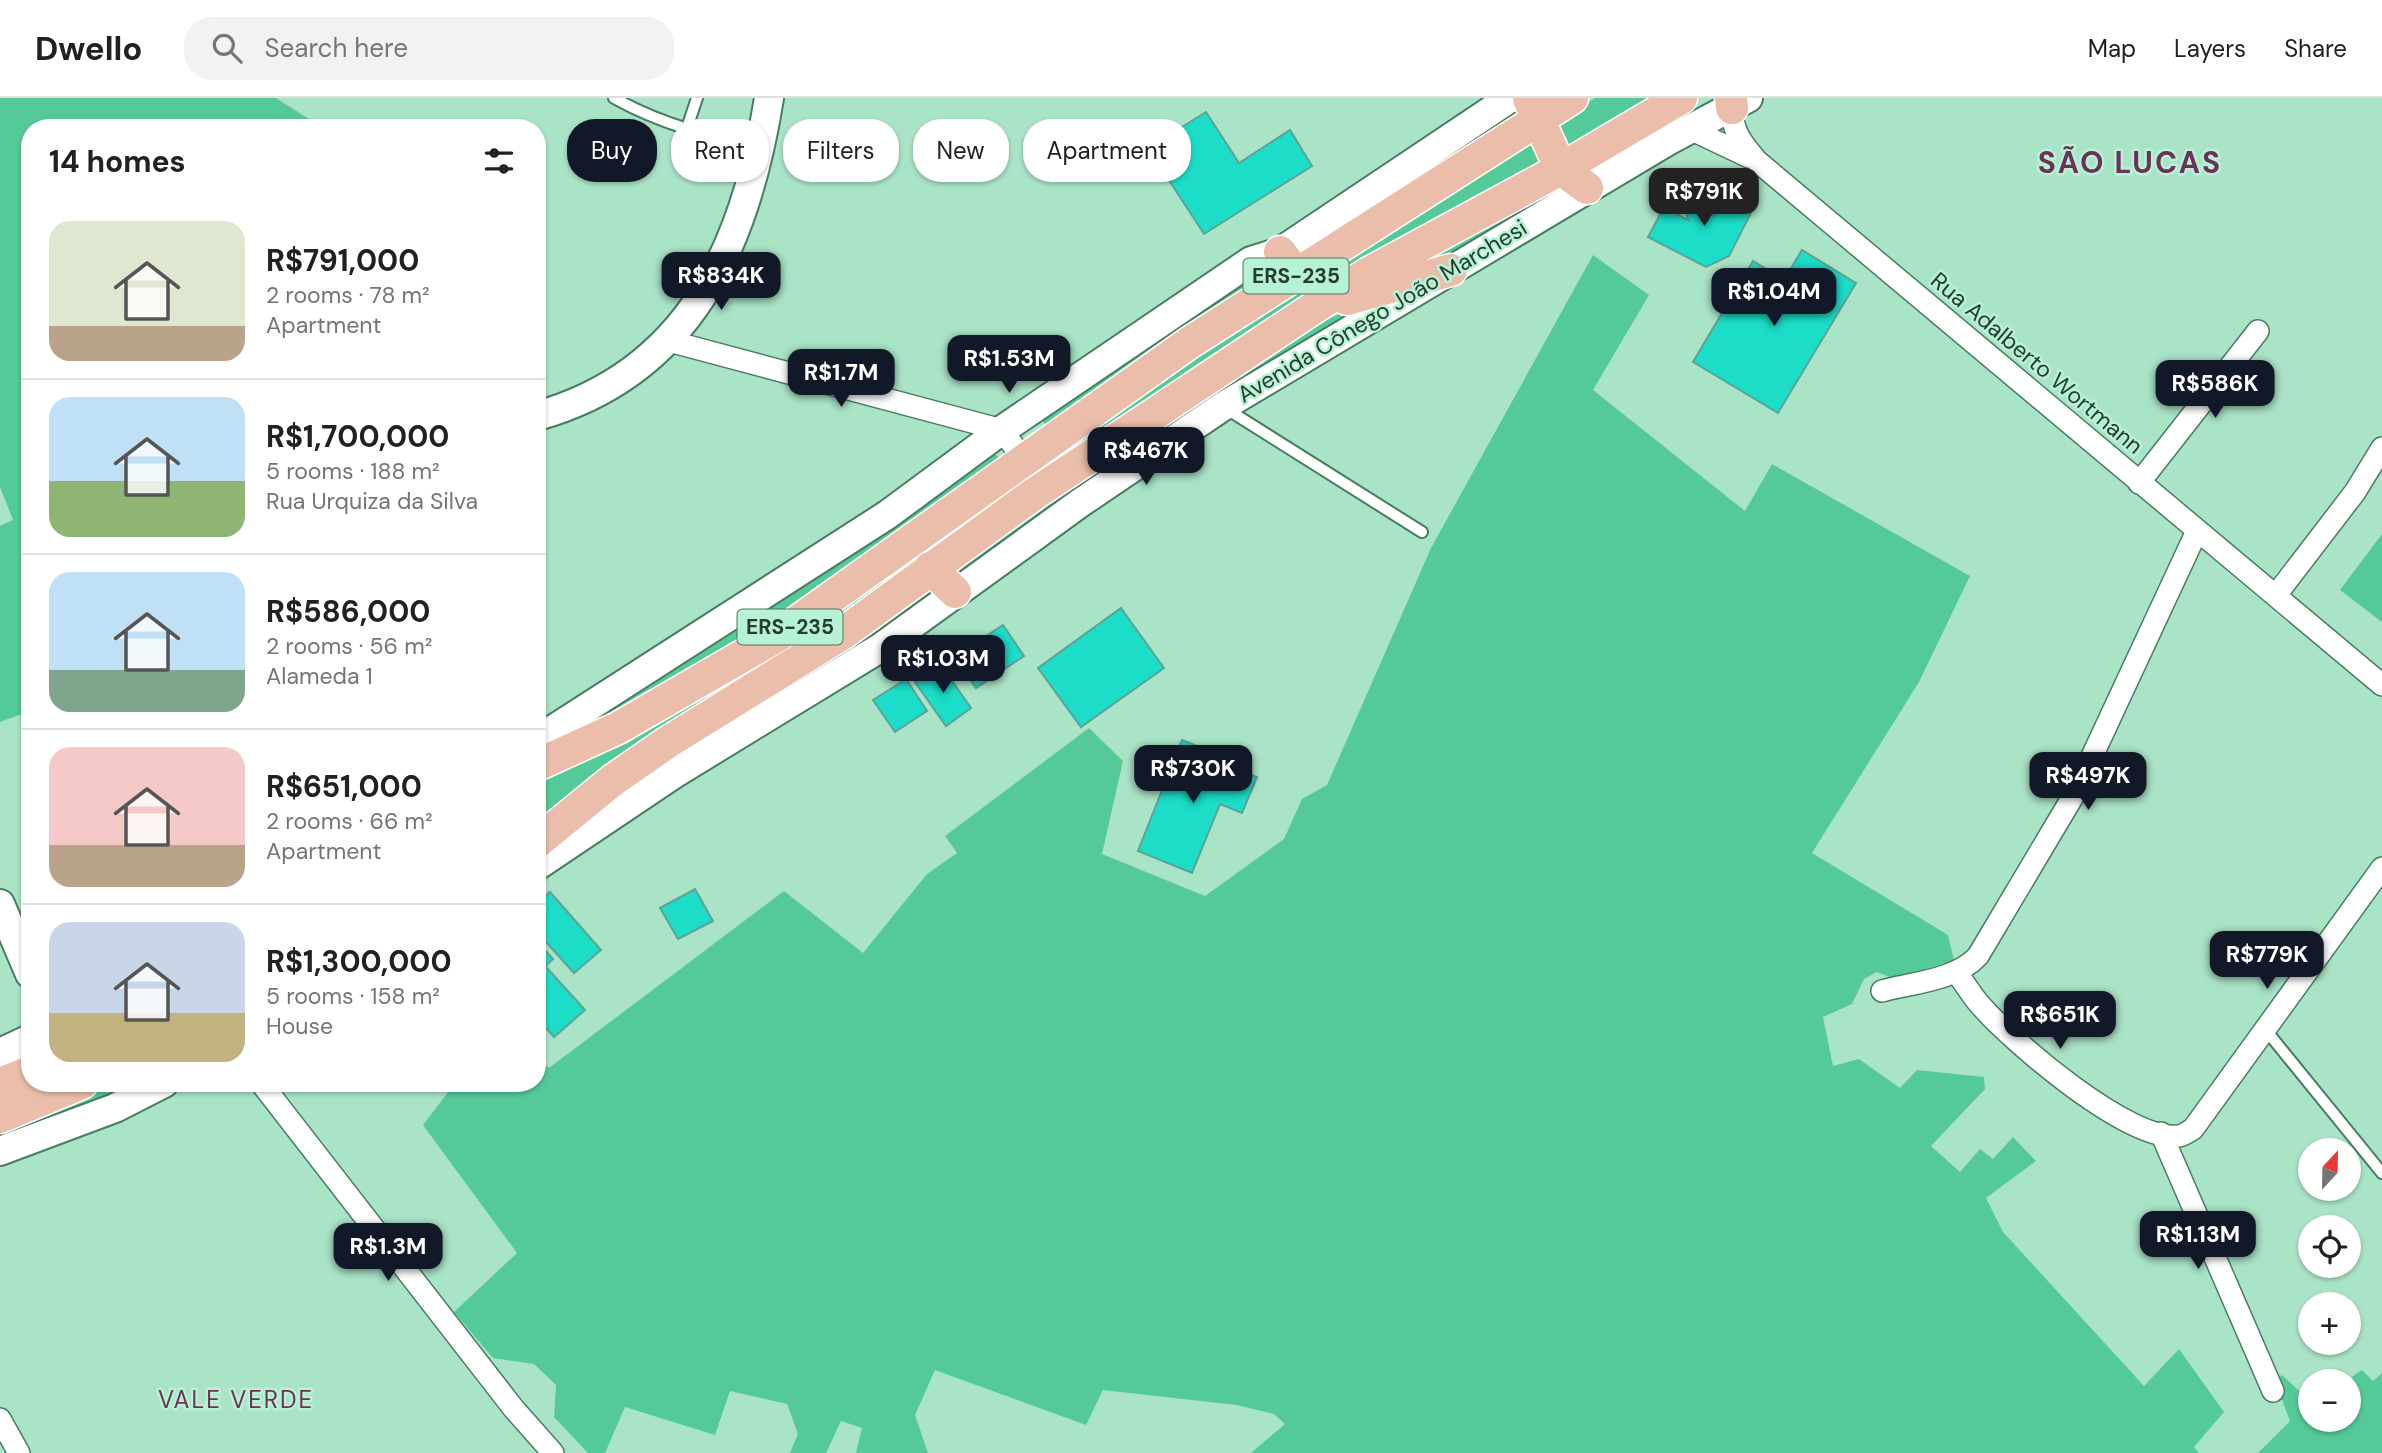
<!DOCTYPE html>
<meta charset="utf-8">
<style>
body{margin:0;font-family:"DM Sans",sans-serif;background:#f2f2f2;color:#202124;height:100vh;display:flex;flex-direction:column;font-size:26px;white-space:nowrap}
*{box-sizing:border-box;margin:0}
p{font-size:23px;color:#757577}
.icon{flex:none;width:38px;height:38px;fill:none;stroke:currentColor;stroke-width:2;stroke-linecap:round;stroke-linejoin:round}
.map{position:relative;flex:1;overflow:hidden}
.sheet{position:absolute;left:21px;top:21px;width:525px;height:973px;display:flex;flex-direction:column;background:#fff;border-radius:28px;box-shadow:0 2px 5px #0004}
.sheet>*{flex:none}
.guide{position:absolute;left:567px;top:21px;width:665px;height:63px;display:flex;gap:14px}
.needle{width:46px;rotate:22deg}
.tools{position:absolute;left:2298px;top:1040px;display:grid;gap:14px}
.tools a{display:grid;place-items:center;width:63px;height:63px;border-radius:50%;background:#fff;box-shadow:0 2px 5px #0004;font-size:35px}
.price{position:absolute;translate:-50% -60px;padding:0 16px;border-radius:14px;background:#111827;color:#fff;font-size:23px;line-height:46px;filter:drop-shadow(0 2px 4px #0008)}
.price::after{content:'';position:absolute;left:50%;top:42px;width:21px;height:16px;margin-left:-10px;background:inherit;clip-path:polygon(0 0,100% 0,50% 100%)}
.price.selected{background:#222;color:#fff}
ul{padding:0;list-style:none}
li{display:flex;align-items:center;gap:21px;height:175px;padding:0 28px}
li+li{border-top:2px solid #e0e0e0}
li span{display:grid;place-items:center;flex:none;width:196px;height:140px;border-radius:21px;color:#555}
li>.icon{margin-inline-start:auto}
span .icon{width:84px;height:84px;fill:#fffc;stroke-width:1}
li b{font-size:30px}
h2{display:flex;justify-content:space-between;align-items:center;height:84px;padding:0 28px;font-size:30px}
.pill{padding:0 24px;border-radius:28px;background:#fff;box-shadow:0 2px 5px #0004;font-size:24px;line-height:63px}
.pill.selected{background:#111827;color:#fff}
header{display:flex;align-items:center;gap:42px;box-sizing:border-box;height:98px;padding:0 35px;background:#fff;border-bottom:2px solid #e0e0e0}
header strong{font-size:33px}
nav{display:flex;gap:38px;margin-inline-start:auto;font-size:24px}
.search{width:490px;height:63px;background:#f2f2f2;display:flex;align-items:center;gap:18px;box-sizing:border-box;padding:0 24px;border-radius:28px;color:#757577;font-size:26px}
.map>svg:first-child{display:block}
.green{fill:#55ca99}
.building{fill:#1bddc8;stroke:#5da297;stroke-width:2}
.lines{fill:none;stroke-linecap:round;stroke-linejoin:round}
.lane-casing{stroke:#467d64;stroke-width:14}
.street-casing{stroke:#467d64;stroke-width:24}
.secondary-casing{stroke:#467d64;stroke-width:32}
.primary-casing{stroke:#fff;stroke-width:35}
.lane{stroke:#fff;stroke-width:10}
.street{stroke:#fff;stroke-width:21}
.secondary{stroke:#fff;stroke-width:28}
.primary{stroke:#ebbeac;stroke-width:32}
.labels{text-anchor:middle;stroke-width:5;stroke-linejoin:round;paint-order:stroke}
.shield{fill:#b7f2d4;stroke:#517362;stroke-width:2}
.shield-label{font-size:21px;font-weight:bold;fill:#253d31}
.street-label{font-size:23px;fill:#253d31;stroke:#b7f2d4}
.neighbourhood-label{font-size:24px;letter-spacing:2px;fill:#6d3057;stroke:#b7f2d4}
.district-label{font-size:30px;font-weight:bold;letter-spacing:2px;fill:#6d3057;stroke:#b7f2d4}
</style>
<header>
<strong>Dwello</strong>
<div class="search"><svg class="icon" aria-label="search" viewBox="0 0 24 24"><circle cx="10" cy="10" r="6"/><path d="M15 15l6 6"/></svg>Search here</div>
<nav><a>Map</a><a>Layers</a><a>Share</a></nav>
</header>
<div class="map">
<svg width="2382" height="1355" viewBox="0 0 2382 1355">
<rect width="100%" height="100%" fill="#aae4c7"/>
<!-- green -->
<path class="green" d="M0 0H276L323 30H30V613L0 624V428L13 422 0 389Z
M1595 0H1659L1567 50 1555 26Z
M1529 35 1548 66 537 730V678L1059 346Z
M1557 83 1568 87 1448 160 1375 187Z
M1593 157 1649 197 1593 292 1745 413 1772 366 1970 478 1919 584 1812 755 1948 837 1954 862 1894 881 1877 874 1864 881 1852 906 1823 919 1833 968 1859 961 1900 990 1917 972 1984 979 1985 991 1931 1048 1960 1074 1980 1051 1993 1061 2013 1039 2036 1063 1986 1100 2003 1134 2144 1288 2179 1251 2224 1314 2194 1349 2199 1355H1251L1285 1326 1274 1316 1236 1307 1103 1292 1086 1327 935 1272 915 1317 928 1355H856L862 1330 841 1323 826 1355H790L798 1336 787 1306 730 1293 715 1337 625 1309 605 1355H588L554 1319 556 1287 534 1266 493 1260 454 1214 517 1155 423 1027 455 985H537V959L549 970 784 793 863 855 927 776 957 755 945 738 1089 630 1123 663 1102 756 1205 798 1284 741 1302 701 1327 687 1431 450Z
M1248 176 1255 179 1256 184 1048 328 1044 325 1042 318Z
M1365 210 982 459 963 470 958 467 956 459 1322 221Z
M990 353 1000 360 808 504 610 623 537 649Z
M2382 436V524L2340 492Z
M101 985H141L0 1042V1030Z
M2362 1272 2373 1283 2382 1275V1355H2258L2290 1323 2275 1283 2282 1277 2310 1303V1321H2348L2346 1283Z"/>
<!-- building -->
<path class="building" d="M1206 14 1239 65 1290 32 1312 68 1204 136 1148 50Z
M1727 92 1755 107 1729 158 1706 169 1648 139 1664 109 1688 122 1683 105 1707 97 1714 118Z
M1802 152 1856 185 1778 315 1693 264 1753 163 1784 182Z
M1121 510 1164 570 1081 629 1038 570Z
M1003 527 1024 558 976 590 955 559Z
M941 567 971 610 946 628 915 584Z
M906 581 927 613 895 634 873 602Z
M1182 642 1235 663 1232 669 1257 679 1242 715 1220 706 1192 775 1138 753Z
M695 791 713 823 678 841 660 810Z
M550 794 601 852 574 875 537 834V805Z
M537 843 553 861 537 876Z
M546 869 585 912 554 939 537 920 544 912 537 904V876Z"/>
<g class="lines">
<defs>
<path id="lane" d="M614 0C657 24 709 40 757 46
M687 30 697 0
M1225 310 1422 434
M2265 931 2382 1075"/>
<path id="street" d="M1732 10C1732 34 1742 45 1757 63L2382 587
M1690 31 1749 59
M669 243 1002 332 1024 362
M2139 385 2258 233
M2276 497 2355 394 2382 350
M1956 874C1965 885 1972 899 1982 909 2015 946 2128 1043 2178 1038 2183 1038 2189 1033 2193 1031L2382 770
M1882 893C1912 885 1956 882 1978 858L2075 695 2197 433
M261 985 514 1311 553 1355
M2161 1035 2273 1293
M0 1321 19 1355"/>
<path id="secondary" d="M537 318C691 275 746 145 769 0
M537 642 887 417 1002 332 1251 163 1280 154 1510 0
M537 768 677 674 880 550 1080 405 1222 309 1666 44 1748 0
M0 806 30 876
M0 955 30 941
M0 1053 115 1010 164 985"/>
<path id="primary" d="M1731 0 1732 10
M1529 1 1561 71 1587 90
M1280 154 1297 177
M1347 201 1451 172
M930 470 955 494
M537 667 618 630 777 538 1189 245 1572 0
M537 744 613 682 668 644 842 536 1034 396 1312 211 1369 175 1561 71 1681 0
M0 986 30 974
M0 1019 82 985"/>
</defs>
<!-- lane casing -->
<use href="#lane" class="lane-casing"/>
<!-- street casing -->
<use href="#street" class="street-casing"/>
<!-- secondary casing -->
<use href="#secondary" class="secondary-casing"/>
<!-- primary casing -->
<use href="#primary" class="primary-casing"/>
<!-- lane -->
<use href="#lane" class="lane"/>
<!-- street -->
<use href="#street" class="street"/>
<!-- secondary -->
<use href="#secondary" class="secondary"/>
<!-- primary -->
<use href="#primary" class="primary"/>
</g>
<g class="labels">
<!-- shield labels -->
<g class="shield">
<rect x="1243.5" y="160.5" width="105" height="35" rx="5"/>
<rect x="737.5" y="511.5" width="105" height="35" rx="5"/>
</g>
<g class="shield-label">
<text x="1296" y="185">ERS-235</text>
<text x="790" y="536">ERS-235</text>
</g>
<!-- street labels -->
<g class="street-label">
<text transform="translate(1382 213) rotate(-31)" y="8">Avenida Cônego João Marchesi</text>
<text transform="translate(2037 265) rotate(40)" y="8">Rua Adalberto Wortmann</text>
</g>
<!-- neighbourhood labels -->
<g class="neighbourhood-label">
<text x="236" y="1310">VALE VERDE</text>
</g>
<!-- district labels -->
<g class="district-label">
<text x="2130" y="75">SÃO LUCAS</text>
</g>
</g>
</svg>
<div class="tools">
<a><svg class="needle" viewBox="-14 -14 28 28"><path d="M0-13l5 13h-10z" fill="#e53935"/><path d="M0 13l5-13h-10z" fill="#757577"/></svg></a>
<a><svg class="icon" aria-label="locate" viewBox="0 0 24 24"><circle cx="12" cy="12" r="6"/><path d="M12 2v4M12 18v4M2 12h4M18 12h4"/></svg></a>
<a>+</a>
<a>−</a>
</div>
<b class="price selected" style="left:1704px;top:130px">R$791K</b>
<b class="price" style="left:721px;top:214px">R$834K</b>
<b class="price" style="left:1774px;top:230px">R$1.04M</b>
<b class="price" style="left:1009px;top:297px">R$1.53M</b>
<b class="price" style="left:841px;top:311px">R$1.7M</b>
<b class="price" style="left:2215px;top:322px">R$586K</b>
<b class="price" style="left:1146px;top:389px">R$467K</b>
<b class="price" style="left:943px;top:597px">R$1.03M</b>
<b class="price" style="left:1193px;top:707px">R$730K</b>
<b class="price" style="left:2088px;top:714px">R$497K</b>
<b class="price" style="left:2267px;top:893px">R$779K</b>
<b class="price" style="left:2060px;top:953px">R$651K</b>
<b class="price" style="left:2198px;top:1173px">R$1.13M</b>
<b class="price" style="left:388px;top:1185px">R$1.3M</b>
<div class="guide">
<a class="pill selected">Buy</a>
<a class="pill">Rent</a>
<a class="pill">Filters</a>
<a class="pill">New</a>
<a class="pill">Apartment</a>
</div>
<section class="sheet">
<h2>14 homes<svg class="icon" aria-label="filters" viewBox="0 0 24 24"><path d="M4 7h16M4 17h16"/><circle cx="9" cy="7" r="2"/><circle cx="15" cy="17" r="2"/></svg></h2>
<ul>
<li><span style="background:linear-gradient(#dfe7d0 75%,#b9a48a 0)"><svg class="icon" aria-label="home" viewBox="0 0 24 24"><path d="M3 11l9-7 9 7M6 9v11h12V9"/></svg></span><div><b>R$791,000</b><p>2 rooms · 78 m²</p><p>Apartment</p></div></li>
<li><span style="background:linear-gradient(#bfe0f5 60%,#8fb573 0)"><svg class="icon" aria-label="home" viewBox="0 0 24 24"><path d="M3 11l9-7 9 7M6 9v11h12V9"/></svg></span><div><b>R$1,700,000</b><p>5 rooms · 188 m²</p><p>Rua Urquiza da Silva</p></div></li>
<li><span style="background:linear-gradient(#bfe0f5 70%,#7fa58c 0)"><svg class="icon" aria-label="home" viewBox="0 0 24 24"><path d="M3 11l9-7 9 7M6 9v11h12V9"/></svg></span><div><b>R$586,000</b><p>2 rooms · 56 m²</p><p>Alameda 1</p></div></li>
<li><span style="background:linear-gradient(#f6c9c9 70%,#b9a48a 0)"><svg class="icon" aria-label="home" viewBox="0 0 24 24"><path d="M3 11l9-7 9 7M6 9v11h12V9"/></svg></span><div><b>R$651,000</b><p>2 rooms · 66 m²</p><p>Apartment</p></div></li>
<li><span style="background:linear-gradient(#c9d6e8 65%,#c2b280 0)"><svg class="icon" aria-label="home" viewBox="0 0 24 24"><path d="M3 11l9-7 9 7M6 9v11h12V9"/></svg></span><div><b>R$1,300,000</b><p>5 rooms · 158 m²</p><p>House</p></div></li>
</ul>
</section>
</div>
